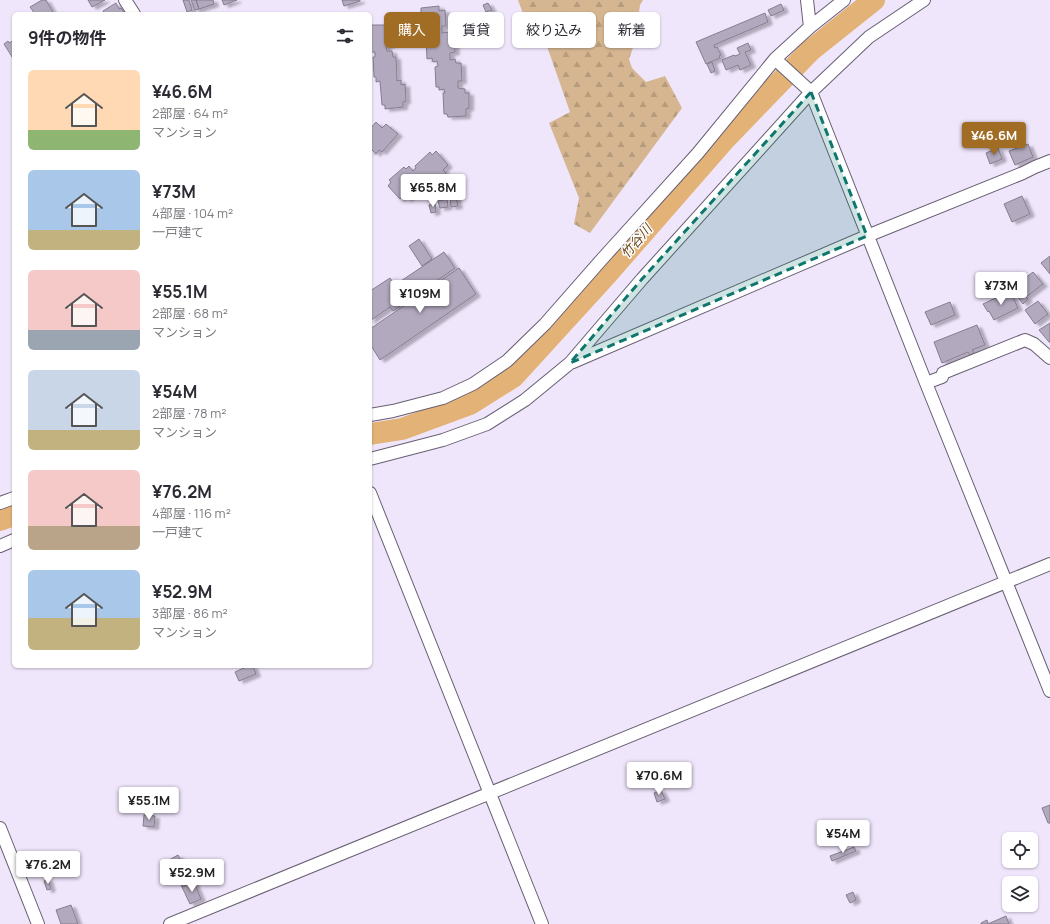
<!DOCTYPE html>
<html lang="ja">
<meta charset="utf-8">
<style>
body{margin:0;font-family:Manrope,"Noto Sans JP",sans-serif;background:#f7f7f7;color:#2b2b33;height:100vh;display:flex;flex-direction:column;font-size:15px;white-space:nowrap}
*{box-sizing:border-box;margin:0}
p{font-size:13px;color:#7c7c81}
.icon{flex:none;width:22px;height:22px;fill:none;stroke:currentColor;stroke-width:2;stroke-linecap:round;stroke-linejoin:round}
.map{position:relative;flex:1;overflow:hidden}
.side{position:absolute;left:12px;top:12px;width:360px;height:656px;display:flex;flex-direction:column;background:#fff;border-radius:6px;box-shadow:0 1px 3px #0004}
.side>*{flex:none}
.guide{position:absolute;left:384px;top:12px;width:380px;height:36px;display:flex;gap:8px}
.buttons{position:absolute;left:1002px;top:832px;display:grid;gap:8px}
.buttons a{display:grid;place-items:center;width:36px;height:36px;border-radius:6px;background:#fff;box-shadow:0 1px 3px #0004;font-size:20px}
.price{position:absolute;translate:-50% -34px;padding:0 9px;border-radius:4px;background:#fff;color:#222;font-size:13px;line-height:26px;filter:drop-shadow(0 1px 2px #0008)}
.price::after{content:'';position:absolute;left:50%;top:24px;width:12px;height:9px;margin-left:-6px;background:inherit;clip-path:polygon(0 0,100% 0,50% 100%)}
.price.on{background:#a16d25;color:#fff}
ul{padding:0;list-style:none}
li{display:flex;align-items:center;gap:12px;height:100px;padding:0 16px}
li span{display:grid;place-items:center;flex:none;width:112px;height:80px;border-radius:6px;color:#555}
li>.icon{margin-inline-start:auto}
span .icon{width:48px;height:48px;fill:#fffc;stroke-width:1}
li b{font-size:17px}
h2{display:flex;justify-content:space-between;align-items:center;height:48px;padding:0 16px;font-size:17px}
.tag{padding:0 14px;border-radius:6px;background:#fff;box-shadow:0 1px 3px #0004;font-size:14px;line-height:36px}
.tag.on{background:#a16d25;color:#fff}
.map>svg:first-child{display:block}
.forest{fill:url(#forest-firs)}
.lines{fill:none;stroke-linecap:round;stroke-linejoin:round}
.river{stroke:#e3b276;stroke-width:22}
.building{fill:#b2a9be;stroke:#867d91;filter:url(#shadow)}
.minor-casing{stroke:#685f72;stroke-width:14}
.minor{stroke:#fff;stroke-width:12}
.marked{fill:#0f766e;fill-opacity:0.2;stroke:#0f766e;stroke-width:3;stroke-dasharray:8 5;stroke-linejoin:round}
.labels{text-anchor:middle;stroke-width:3;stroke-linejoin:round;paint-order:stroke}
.water-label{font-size:13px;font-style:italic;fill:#674619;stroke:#fff}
</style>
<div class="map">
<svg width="1050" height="924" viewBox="0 0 1050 924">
<defs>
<pattern id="forest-firs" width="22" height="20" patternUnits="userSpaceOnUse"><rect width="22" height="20" fill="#d5b691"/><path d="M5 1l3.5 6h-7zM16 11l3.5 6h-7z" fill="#b69c7d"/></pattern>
<filter id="shadow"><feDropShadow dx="4.5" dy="2.5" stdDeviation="1" flood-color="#0004"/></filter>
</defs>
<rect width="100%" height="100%" fill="#f0e6fc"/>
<!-- forest -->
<path class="forest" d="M518 0H643L640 5 635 42 629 59 632 68 646 82 665 76 682 108 590 233 574 224 579 198 549 123 570 112 543 35 526 22Z"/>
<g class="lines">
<!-- river -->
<path class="river" d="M370 434 402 429 470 404 513 377 608 273 725 139 810 51 874 0
M0 520 14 515"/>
</g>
<!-- building -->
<path class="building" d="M42 0H46L54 14H35L30 7Z
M88 0H105L92 7Z
M183 0H189L192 10 187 12Z
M191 0H196L199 9 195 10Z
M196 0H213L214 4 199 9Z
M222 0H237L224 5Z
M342 0H360V1L344 6Z
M116 3 119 9 121 8 125 14H103L104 13 103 11Z
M488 3 492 10 486 12 483 5Z
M781 4 784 10 771 16 768 10Z
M439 6V11L445 10 446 26H442V33L449 32V37H454L455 52 450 53V60L455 59 456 63H461L462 81H458V88L465 89V93H469V108L466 109V116L448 117 447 114H444L443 93H445L444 89 439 90V87H436L435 67 438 66 437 61 433 62 432 58 427 59 426 39 429 38V34H423V30H420L419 13 421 12V8Z
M765 13 768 22 714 45 715 48 717 47 721 55 719 56 720 58 706 64 696 42Z
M370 25H385V30L390 29 391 45 386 46 387 51H392L393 57H396L397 81 401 80V85L405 84 406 101 403 102V107L385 109V105H382L380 81 376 82V77H374L373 57H375V52H370Z
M14 40V60L4 44 8 41 9 43Z
M748 43 751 50 745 52 751 65 740 70 738 65 726 70 722 60 734 55 735 56 740 54 737 48Z
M712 62 715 71 711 73 707 64Z
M376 122 382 128 386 124 398 134 382 152 379 150 376 154 372 150 370 153V129Z
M1028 144 1033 157 1015 165 1009 151Z
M998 148 1002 159 990 164 986 153Z
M436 151 448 165 443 170 446 173 433 184 430 181 425 184 422 180 417 184 420 188 407 199 404 195 400 199 388 186 391 182 389 180 404 167 406 169 409 166 413 171 416 168 415 166 430 152 432 155Z
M1022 196 1030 214 1012 222 1004 204Z
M456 197 458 206 451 207 450 198Z
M447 199 448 207 440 208 438 201Z
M435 204 436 212 431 213 429 205Z
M419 239 432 259 422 266 409 246Z
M444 252 455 268 393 311 390 307 370 321V291L390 278 395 285Z
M1050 256V274L1041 263Z
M459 268 476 294 380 360 370 344V329Z
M1033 272 1043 284 1026 297 1028 299 1023 304 1010 287 1022 278 1024 279Z
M1010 291 1018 308 994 320 989 311 988 312 983 304Z
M1038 301 1048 314 1035 324 1025 310Z
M950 302 955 315 931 325 925 312Z
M1050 323V342H1049L1039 330Z
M977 325 985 345 972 350 974 353 970 355 968 352 942 363 934 342Z
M248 666H253L256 674 239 681 235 672Z
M661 790 665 799 657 802 654 793Z
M1050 805V823H1048L1042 808Z
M144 815 155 816 154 827 143 826Z
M854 847 856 851 832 861 830 856Z
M178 855 181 860 172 865 169 860Z
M182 860 186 870 177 874 173 865Z
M187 870 193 882 182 887 178 877H179L178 874Z
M48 879 51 889 47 890 44 881Z
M194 882 201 899 190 904 182 887Z
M853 892 856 900 850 903 846 895Z
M71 905 78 924H61L56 910Z
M1006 916 1009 924H981V923L987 920 988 924Z"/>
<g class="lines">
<defs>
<path id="minor" d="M125 0 134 14
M807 0 810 27
M775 59 811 92 926 383 1050 691
M573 362 867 236 1023 173 1035 167 1050 161
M926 383 942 377 943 373 1025 340 1034 344 1050 358
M370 415 393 411 443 398 473 384 507 361 545 324 603 258 698 153 775 59 810 27 844 0
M370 459 443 440 487 424 525 400 570 363 642 279 811 92 869 37 924 0
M370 493 542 924
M0 503 14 498
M0 546 14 540
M0 828 38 924
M170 924 1050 564"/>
</defs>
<!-- minor casing -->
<use href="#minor" class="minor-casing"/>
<!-- minor -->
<use href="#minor" class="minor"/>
</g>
<!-- marked area -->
<path class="marked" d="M811 92 867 236 570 363 642 279Z"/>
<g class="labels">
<!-- water labels -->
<g class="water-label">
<text transform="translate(636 241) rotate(-49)" y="5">竹谷川</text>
</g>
</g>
</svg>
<div class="buttons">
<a><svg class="icon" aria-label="locate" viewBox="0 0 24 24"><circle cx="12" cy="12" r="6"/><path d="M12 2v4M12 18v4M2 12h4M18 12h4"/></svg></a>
<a><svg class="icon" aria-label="layers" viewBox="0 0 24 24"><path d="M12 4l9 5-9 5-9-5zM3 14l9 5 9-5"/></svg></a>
</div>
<b class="price on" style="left:994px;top:156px">¥46.6M</b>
<b class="price" style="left:433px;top:208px">¥65.8M</b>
<b class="price" style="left:1001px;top:306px">¥73M</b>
<b class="price" style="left:420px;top:314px">¥109M</b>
<b class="price" style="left:659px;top:796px">¥70.6M</b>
<b class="price" style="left:149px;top:821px">¥55.1M</b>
<b class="price" style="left:843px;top:854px">¥54M</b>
<b class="price" style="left:48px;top:885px">¥76.2M</b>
<b class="price" style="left:192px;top:893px">¥52.9M</b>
<div class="guide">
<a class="tag on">購入</a>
<a class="tag">賃貸</a>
<a class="tag">絞り込み</a>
<a class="tag">新着</a>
</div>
<section class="side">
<h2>9件の物件<svg class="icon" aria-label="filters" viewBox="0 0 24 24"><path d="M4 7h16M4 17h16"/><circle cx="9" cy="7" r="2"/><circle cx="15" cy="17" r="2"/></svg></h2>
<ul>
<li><span style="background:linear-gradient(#ffd9b3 75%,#8fb573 0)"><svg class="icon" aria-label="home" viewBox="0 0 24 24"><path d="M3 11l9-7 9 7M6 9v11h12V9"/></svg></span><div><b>¥46.6M</b><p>2部屋 · 64 m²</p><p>マンション</p></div></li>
<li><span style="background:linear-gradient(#a9c7e8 75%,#c2b280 0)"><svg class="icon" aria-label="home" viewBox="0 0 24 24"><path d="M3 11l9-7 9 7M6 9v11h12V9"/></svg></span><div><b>¥73M</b><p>4部屋 · 104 m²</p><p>一戸建て</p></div></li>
<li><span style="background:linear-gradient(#f6c9c9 75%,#9aa5b1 0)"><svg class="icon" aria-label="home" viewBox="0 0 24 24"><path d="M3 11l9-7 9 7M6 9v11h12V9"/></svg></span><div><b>¥55.1M</b><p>2部屋 · 68 m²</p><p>マンション</p></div></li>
<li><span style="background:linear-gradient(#c9d6e8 75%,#c2b280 0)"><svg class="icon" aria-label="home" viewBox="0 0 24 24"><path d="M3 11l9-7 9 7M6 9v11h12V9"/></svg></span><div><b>¥54M</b><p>2部屋 · 78 m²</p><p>マンション</p></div></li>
<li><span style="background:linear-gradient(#f6c9c9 70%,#b9a48a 0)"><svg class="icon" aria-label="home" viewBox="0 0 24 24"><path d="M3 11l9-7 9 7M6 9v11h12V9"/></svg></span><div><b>¥76.2M</b><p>4部屋 · 116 m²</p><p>一戸建て</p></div></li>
<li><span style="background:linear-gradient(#a9c7e8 60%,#c2b280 0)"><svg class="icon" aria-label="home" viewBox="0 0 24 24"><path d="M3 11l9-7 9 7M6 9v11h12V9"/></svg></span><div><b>¥52.9M</b><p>3部屋 · 86 m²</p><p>マンション</p></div></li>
</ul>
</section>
</div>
